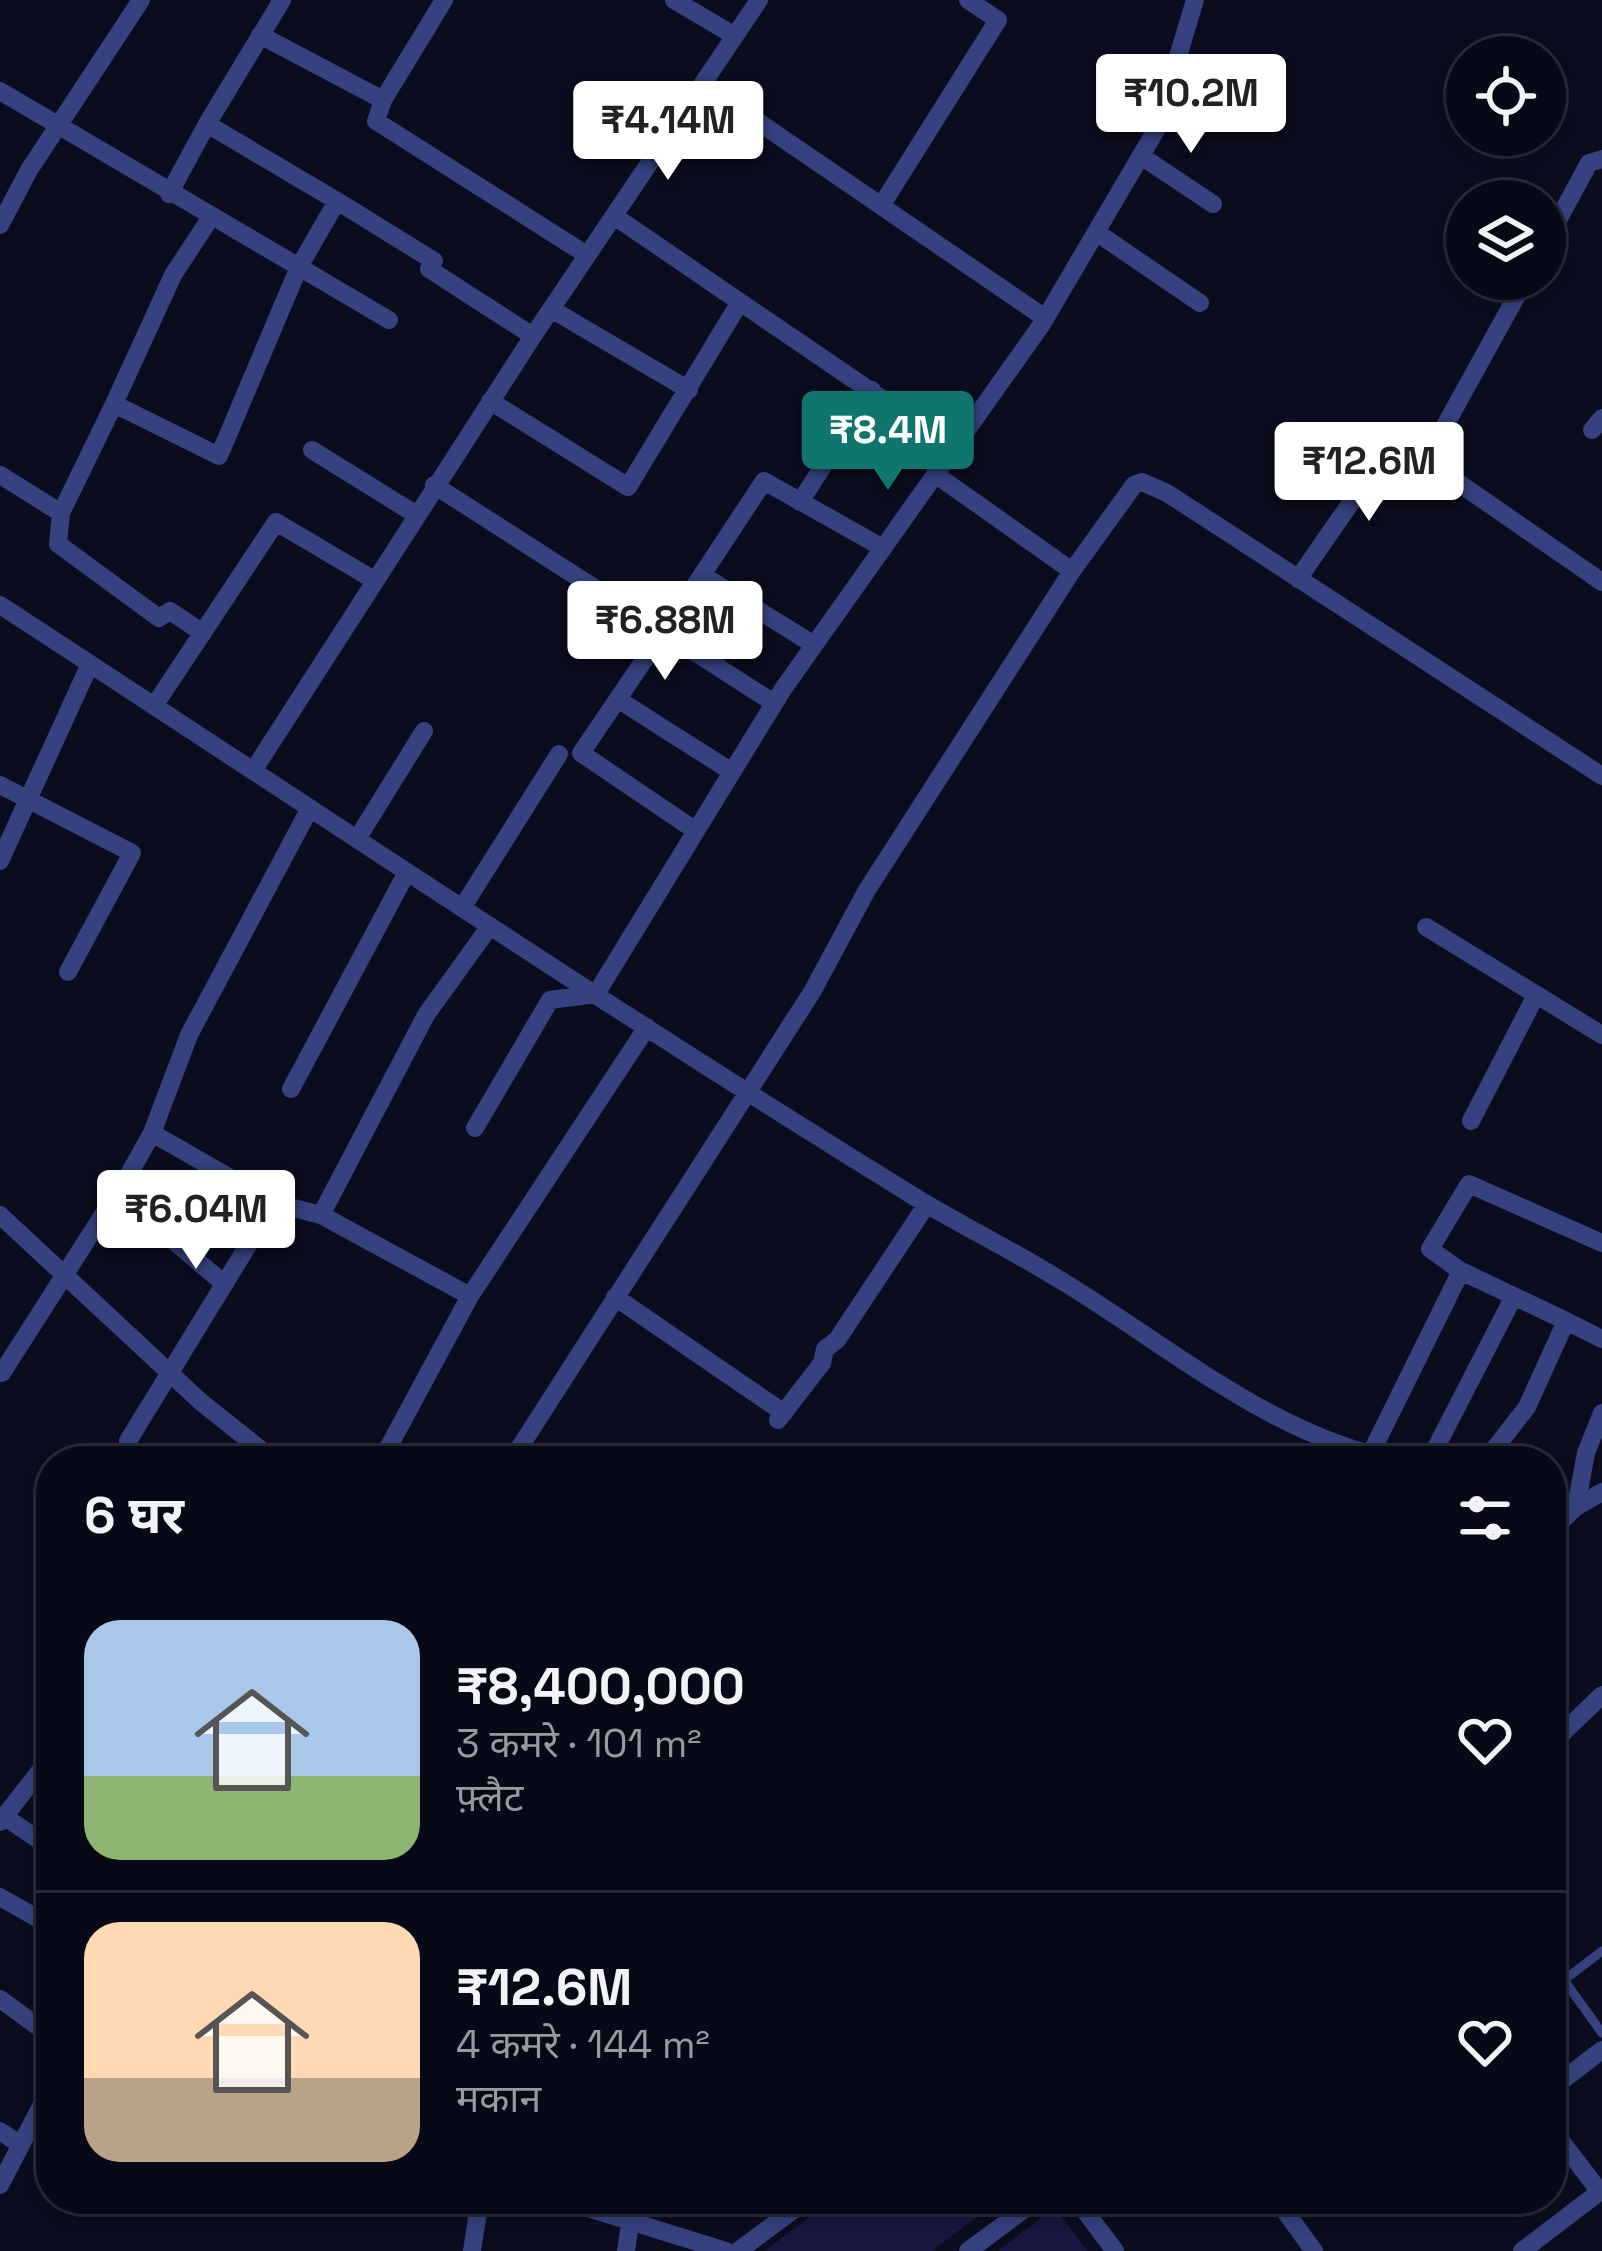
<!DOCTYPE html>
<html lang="hi">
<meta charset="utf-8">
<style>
body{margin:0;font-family:"Space Grotesk","Noto Sans Devanagari",sans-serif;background:#161723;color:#f1f3f6;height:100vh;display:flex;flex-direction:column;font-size:45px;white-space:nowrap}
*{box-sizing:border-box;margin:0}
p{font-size:39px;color:#989aa1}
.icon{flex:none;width:66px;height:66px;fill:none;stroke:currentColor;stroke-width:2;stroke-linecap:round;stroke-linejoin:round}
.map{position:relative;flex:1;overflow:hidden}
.side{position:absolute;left:36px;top:1446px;width:1530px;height:768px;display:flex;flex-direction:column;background:#080916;border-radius:48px;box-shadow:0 6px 18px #0003,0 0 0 3px #292a35}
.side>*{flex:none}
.tools{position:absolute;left:1446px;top:36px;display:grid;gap:24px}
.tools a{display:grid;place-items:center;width:120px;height:120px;border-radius:50%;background:#080916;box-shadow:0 6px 18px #0003,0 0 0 3px #292a35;font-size:60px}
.price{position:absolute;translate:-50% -102px;padding:0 27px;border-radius:12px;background:#fff;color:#222;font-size:39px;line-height:78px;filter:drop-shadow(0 3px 6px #0008)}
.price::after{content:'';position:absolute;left:50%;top:72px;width:36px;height:27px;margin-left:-18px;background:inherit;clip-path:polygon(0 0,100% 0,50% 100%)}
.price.active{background:#0f766e;color:#fff}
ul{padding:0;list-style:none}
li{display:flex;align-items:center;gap:36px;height:300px;padding:0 48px}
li+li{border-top:3px solid #292a35}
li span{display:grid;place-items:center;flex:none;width:336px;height:240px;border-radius:36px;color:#555}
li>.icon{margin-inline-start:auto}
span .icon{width:144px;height:144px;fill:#fffc;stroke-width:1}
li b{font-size:51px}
h2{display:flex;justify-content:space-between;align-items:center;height:144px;padding:0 48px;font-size:51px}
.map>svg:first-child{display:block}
.building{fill:#171740}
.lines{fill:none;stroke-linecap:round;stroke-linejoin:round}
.lane{stroke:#35427f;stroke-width:9}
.street{stroke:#35427f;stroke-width:18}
</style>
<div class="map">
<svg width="1602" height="2251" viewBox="0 0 1602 2251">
<rect width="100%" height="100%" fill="#0b0c1e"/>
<!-- building -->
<path class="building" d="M834 2199H1001L932 2251H764Z
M1054 2208 1088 2251H998Z"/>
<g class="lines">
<!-- lane -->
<path class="lane" d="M1551 1962 1602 2033
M1564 1980 1602 1951"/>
<!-- street -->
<path class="street" d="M674 0 735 36
M260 35 383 100 444 0
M703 84 1045 318
M0 91 389 320
M383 100 376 121 587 255
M207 124 282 0
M1141 156 1213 204
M169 194 207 124 337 201 299 267 219 456 114 404 173 275 211 217
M881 206 998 20 968 0
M614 216 954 448
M0 225 29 170 141 0
M1096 232 1200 303
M1545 244 1589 163 1602 159
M551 309 689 390
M533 336 759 0
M490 401 628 487 740 302
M1592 430 1602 418
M312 450 415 514
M1426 460 1526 279
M935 474 1072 571
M0 475 61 513 58 544 159 618 170 611 203 633
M434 485 774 703
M800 502 872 390
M61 513 114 404
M702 575 764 481 883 548
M1298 579 1395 439 1602 582
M0 605C307 805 611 1010 923 1202 970 1230 1019 1254 1065 1283 1172 1348 1274 1437 1399 1461
M619 700 732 772
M154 706 276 522 374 580
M253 771 533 336 429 269 434 261 337 201
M0 785 132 853 68 972
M696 831 581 753 702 575 814 645
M357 839 424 731
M0 861 90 664
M462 908 559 754
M1426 927 1602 1035
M291 1089 407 872
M1471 1121 1536 995
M475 1128 550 1000 596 994 783 689 1042 324 1156 130 1195 0
M152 1133 274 1203 321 1215 470 1296 381 1461
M0 1215 201 1402 275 1461
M321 1215 426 1015 490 926
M1461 1271 1430 1249 1469 1184 1602 1243
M222 1282 140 1212 128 1190 129 1174 152 1133 189 1035 310 808
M470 1296 647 1027
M615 1297 784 1413
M1566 1321 1602 1339
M2 1373 129 1174
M778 1420 822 1363 825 1349 837 1340 927 1204
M128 1441 274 1203
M1370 1455 1461 1271 1566 1321 1527 1407 1485 1461
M511 1461 812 992 867 890 1072 571 1134 485 1142 482 1167 493 1602 776
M1429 1461 1513 1298
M1576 1507 1586 1453 1602 1413
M1551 1531 1576 1507 1602 1492
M1551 1744 1602 1695
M5 1817 51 1848
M0 1822 43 1767 51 1772
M0 1897 51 1926
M0 1999 51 2036
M1551 2089 1602 2050
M1551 2128 1600 2192
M0 2131 21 2145
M0 2185 51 2087
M559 2199 726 2251
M1076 2199 1115 2251
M1276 2199 1314 2251
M472 2251 480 2199
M626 2251 630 2224
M738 2251 808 2199
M968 2251 1038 2199
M1522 2251 1602 2190"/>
</g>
</svg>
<div class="tools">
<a><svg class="icon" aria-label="locate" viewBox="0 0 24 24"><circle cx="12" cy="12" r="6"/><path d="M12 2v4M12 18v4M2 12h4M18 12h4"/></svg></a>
<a><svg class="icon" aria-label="layers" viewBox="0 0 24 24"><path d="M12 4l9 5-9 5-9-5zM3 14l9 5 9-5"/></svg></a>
</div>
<b class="price" style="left:1191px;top:156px">₹10.2M</b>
<b class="price" style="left:668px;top:183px">₹4.14M</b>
<b class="price active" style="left:888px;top:493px">₹8.4M</b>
<b class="price" style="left:1369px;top:524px">₹12.6M</b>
<b class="price" style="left:665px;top:683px">₹6.88M</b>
<b class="price" style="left:196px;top:1272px">₹6.04M</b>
<section class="side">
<h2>6 घर<svg class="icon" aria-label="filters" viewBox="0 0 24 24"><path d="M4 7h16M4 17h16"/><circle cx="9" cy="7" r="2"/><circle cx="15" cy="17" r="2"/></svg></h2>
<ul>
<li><span style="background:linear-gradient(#a9c7e8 65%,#8fb573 0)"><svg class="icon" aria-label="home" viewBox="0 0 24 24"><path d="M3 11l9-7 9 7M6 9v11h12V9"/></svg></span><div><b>₹8,400,000</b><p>3 कमरे · 101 m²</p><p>फ़्लैट</p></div><svg class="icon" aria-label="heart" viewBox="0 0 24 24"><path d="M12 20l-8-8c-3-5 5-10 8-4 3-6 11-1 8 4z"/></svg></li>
<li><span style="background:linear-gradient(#ffd9b3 65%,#b9a48a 0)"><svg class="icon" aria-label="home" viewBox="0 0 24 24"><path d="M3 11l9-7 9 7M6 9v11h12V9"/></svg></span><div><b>₹12.6M</b><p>4 कमरे · 144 m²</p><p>मकान</p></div><svg class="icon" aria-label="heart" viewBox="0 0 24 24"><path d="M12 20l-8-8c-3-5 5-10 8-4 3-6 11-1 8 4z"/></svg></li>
</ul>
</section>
</div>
